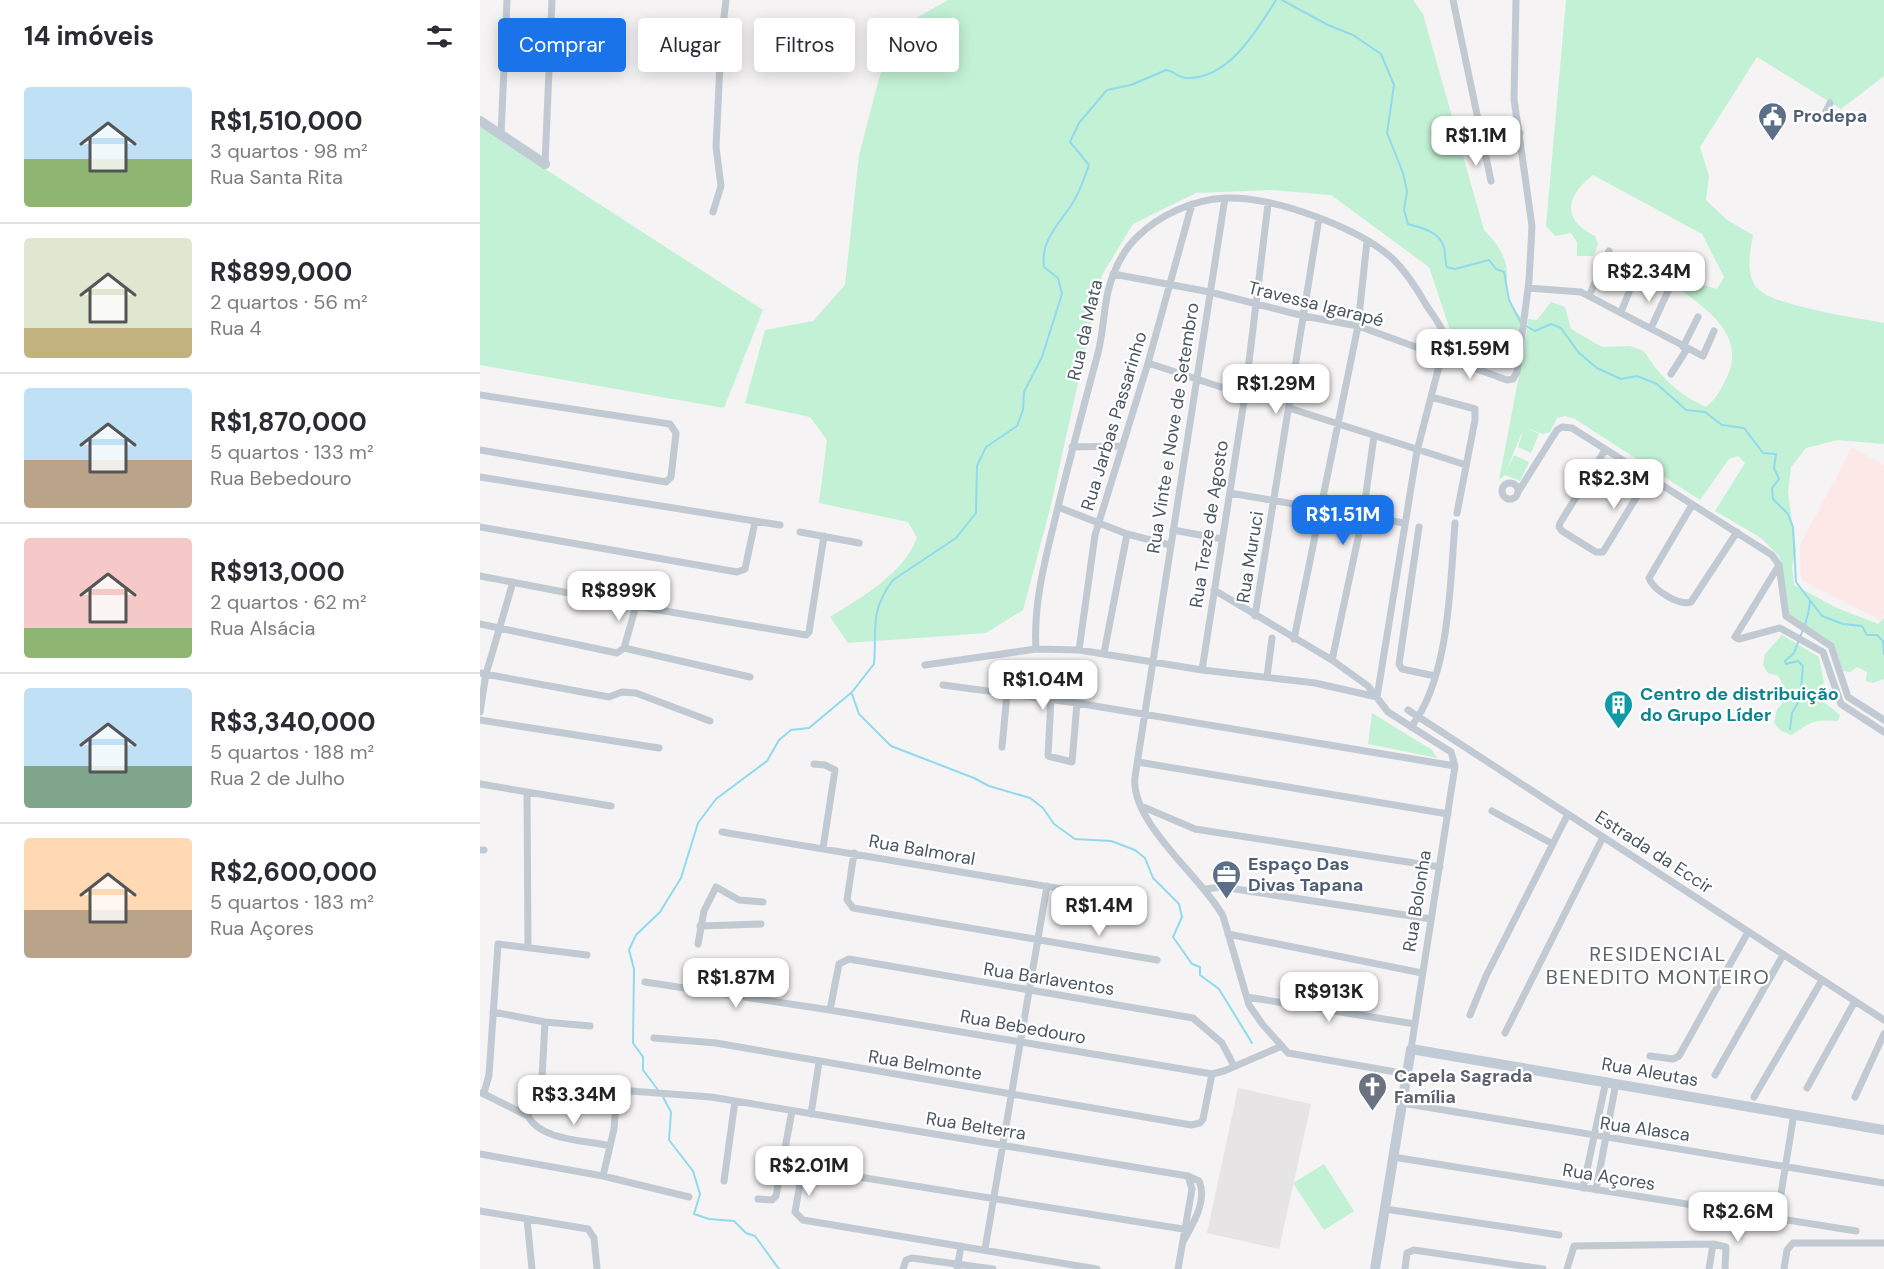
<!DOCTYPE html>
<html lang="pt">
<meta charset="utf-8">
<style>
body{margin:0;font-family:"DM Sans",sans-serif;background:#f7f7f7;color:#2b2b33;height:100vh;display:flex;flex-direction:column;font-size:22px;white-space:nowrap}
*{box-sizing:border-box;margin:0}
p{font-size:20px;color:#7c7c81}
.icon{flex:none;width:33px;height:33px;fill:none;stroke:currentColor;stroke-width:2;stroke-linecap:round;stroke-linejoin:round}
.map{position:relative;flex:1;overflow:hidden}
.panel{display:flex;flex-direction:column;background:#fff;width:480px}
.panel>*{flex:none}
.guide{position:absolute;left:18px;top:18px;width:570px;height:54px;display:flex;gap:12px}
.price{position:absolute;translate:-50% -51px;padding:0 14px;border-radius:12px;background:#fff;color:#222;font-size:20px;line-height:39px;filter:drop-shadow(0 2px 3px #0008)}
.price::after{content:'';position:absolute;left:50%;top:36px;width:18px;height:14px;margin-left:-9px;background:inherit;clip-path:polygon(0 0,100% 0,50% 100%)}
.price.selected{background:#1a73e8;color:#fff}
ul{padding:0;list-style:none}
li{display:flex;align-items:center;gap:18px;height:150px;padding:0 24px}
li+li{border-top:2px solid #e1e1e2}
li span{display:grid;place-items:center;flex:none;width:168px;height:120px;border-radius:6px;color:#555}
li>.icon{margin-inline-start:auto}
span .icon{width:72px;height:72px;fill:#fffc;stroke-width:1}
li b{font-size:26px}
h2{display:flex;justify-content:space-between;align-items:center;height:72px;padding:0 24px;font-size:26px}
.tag{padding:0 21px;border-radius:6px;background:#fff;box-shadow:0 3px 15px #0003;font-size:21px;line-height:54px}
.tag.selected{background:#1a73e8;color:#fff}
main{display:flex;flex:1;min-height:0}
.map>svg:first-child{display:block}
.education{fill:#e6e4e5}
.medical{fill:#fce8e6}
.green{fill:#c3f1d5}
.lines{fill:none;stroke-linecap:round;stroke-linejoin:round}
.stream{stroke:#90daee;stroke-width:2}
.street{stroke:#c1cad2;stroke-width:7}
.secondary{stroke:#c1cbd6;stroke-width:10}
.labels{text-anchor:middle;stroke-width:4.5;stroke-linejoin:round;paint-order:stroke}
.service-label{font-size:18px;font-weight:bold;fill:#4e5e75;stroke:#fff;text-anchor:start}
.street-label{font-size:18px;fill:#4a5661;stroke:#fff}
.culture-label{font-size:18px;font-weight:bold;fill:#0d838f;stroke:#fff;text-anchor:start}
.worship-label{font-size:18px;font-weight:bold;fill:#5b616d;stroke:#fff;text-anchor:start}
.neighbourhood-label{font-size:20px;letter-spacing:1.5px;fill:#5f6368;stroke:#fff}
</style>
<main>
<section class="panel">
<h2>14 imóveis<svg class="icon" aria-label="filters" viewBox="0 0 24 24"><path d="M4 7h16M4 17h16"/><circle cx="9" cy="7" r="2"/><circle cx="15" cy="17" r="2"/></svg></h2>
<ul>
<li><span style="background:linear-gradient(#bfe0f5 60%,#8fb573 0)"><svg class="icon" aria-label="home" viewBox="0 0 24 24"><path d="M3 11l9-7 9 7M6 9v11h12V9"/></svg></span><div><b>R$1,510,000</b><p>3 quartos · 98 m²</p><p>Rua Santa Rita</p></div></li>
<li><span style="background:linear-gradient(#dfe7d0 75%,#c2b280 0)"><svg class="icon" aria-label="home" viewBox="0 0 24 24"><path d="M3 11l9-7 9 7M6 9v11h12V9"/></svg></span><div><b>R$899,000</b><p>2 quartos · 56 m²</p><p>Rua 4</p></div></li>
<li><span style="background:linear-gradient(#bfe0f5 60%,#b9a48a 0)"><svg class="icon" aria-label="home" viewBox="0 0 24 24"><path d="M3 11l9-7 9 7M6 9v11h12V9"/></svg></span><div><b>R$1,870,000</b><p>5 quartos · 133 m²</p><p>Rua Bebedouro</p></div></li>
<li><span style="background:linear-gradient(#f6c9c9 75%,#8fb573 0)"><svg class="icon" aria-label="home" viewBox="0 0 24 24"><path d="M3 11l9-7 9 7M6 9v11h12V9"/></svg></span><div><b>R$913,000</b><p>2 quartos · 62 m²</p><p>Rua Alsácia</p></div></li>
<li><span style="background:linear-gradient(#bfe0f5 65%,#7fa58c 0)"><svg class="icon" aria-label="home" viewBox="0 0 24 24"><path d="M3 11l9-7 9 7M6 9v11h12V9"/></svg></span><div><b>R$3,340,000</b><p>5 quartos · 188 m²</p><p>Rua 2 de Julho</p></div></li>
<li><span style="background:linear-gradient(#ffd9b3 60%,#b9a48a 0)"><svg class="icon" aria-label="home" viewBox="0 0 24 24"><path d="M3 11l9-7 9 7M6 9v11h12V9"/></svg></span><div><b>R$2,600,000</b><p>5 quartos · 183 m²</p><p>Rua Açores</p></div></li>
</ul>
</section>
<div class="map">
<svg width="1404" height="1269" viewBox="0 0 1404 1269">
<rect width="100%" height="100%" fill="#f5f3f3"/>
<!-- education -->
<path class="education" d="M758 1088 831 1104 799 1249 727 1233Z"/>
<!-- medical -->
<path class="medical" d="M1372 448 1404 465V614L1401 620 1321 580 1320 545Z"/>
<!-- green -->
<path class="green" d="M468 0H933L943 14 1004 230C1013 239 1021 248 1025 261 1032 285 1017 297 1041 317L1032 364 1014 360 999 345 974 342 949 267 851 195 792 190 716 193 653 224 622 275 570 509 543 610 506 633 368 643 350 617C382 597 423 574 437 538L428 522 339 503 347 440 330 417 265 403 285 330 333 321 365 285 379 155 400 75 438 17Z
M1086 0H1404V76L1361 109 1277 57 1220 147 1229 176 1226 200 1247 220 1273 235C1270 252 1265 275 1278 289 1294 306 1378 318 1404 323V444L1358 440 1326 448 1311 467 1308 493 1316 550 1312 566 1314 585 1357 608 1398 624 1404 618V679L1393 683 1386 681 1387 672 1377 667 1370 672 1363 671 1353 644 1309 615 1300 557 1281 538 1235 511 1265 463 1258 456 1249 459 1220 500 1095 419 1085 416 1077 418 1070 432 1063 434 1047 428 1059 434 1051 453 1038 447 1044 428 1025 473 1034 455 1049 462 1040 481 1025 475 1019 480 1045 344 1048 319 1057 320 1071 302 1085 307 1091 329 1122 347 1150 346 1164 351C1180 377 1198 394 1226 407 1237 398 1241 389 1247 377 1268 333 1221 305 1191 283L1195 277 1237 289 1244 277 1222 234 1113 175C1087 195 1080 219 1115 236L1118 244 1114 256H1097V242L1091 233 1075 236 1066 226Z
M0 127 283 310 244 408 0 365Z
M1302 635 1339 657 1344 683 1338 687C1335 701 1352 706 1360 715L1358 721C1332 719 1332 722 1311 735L1300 730 1294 723 1297 709 1306 700 1304 686 1298 676 1288 673 1283 665 1285 654Z
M892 713 952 750 957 758 888 744Z
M844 1164 874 1211 844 1230 813 1183Z"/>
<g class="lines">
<!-- stream -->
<path class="stream" d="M802 0 848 25 873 35 901 54 914 85 907 133 923 173 927 191 924 210 928 224C942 228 959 231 964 247 966 253 964 260 967 267L975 269 1009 260 1016 269 1024 272 1029 300 1041 323
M1046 326 1055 331 1071 324 1081 328 1099 353 1117 368 1141 379 1157 376 1177 384 1206 410 1225 412 1242 425 1264 428 1283 453 1296 454 1294 468 1299 479 1292 488 1293 499 1308 514 1313 527 1316 582 1342 616 1363 624 1382 626 1387 635H1397L1403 641 1404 654
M372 694 379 714 411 746 494 778 509 786 550 798 563 808 574 824 595 839 631 841 655 850 665 858 673 878 699 904 702 917 693 937 712 964 720 967V975L739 989 772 1043
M1310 729 1312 713 1320 699 1323 666 1318 661 1306 664 1305 661 1314 653C1320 636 1329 619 1330 601
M178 1090 163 1070V1057L153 1043 154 969 149 950 156 935 180 912 201 878 218 823 236 799 287 761 299 740 311 730 329 728 372 692 394 664C397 628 389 612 413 580L476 538 496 513 497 466 506 447 537 426 543 410 544 392 562 357 582 294 578 278 564 267C560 241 579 224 592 204 600 192 604 178 609 165L590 142 599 123 627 90 651 85 686 70C694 71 699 78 707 78 749 79 777 30 796 0
M182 1095 191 1112 189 1140 213 1171 220 1194 214 1214 229 1219 254 1221 266 1233 275 1236 299 1269"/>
<!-- street -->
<path class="street" d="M973 0 1011 181
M1346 111 1350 103
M21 135 27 0
M1005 148 1040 133
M65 164 72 0
M745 198 655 777C650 823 722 877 743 916L769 1005 783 1025 808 1053 927 1074
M233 212 241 186 236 147 241 42 246 0
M633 274 730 292 824 316 878 326 1027 380 1033 379 1037 372 1049 281 1052 226 1034 99 1036 0
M1048 288 1101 292 1223 356 1234 331
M1109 296 1129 251
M1141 312 1157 273
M1171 328 1189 289
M1203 347 1218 317
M668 363 765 395
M1191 374 1207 349
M0 395 190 424 196 433 191 477 186 482 0 450
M951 397 995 409V420L977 513
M809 408 986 465
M592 447 643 446
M1125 450 1080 523 1079 527 1082 531 1116 552H1123L1168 478
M0 477 300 525
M1022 491a8 8 0 1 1 16 0a8 8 0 1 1-16 0Z
M1038 492 1077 430 1082 427 1092 428 1292 555 1299 565 1306 616 1351 646 1368 697 1404 720
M750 493 924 523
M1212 505 1169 578C1173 590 1199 606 1211 602L1257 532
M578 507 647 534 690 545
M0 527 257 572 265 569 275 522
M939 527 919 664 922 669 955 676
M693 530 742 539
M320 532 379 543
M1299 565 1255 637 1259 639 1300 628 1343 652 1361 704 1404 732
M0 576 167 608 326 635 329 632 344 536
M734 590 852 660 888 686 908 712 971 752 975 766 931 1049
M775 616 839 218
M0 624 137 653 144 648 156 606
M814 639 878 326 887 241
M144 648 270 677
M599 650 615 535 668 363 712 204
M624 653 647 534
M852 660 883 515 894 436
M445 665 556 649 599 650 722 670 835 683 897 697 937 451 965 343C965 328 952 315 945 303 936 287 926 272 913 259 878 227 792 196 745 198 712 200 679 215 656 238 646 248 639 260 634 273 623 298 625 326 618 353 604 405 590 458 577 511 566 557 553 602 556 649
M722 670 765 395 788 204
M0 673 129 697 142 692 156 693 230 721
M787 677 792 638
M463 685 597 703 975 766
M571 699 568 756 592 762 597 703
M928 710 1404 1020
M0 712 6 674 33 582
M0 720 179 748
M931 727C970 677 970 584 975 523
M522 747 527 694
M658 762 968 814
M334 764 345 765 355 770 343 848
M0 784 131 806
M47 793 48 947
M661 806 715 829 960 867
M1012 811 1071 843
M242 832 636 898
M0 850H4
M374 853 367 900 373 908 677 960
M725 889 742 887 951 919
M220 926 281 924
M748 934 942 973
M218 944 224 911 236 887 259 900 283 902
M165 982 350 1010
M767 997 935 1024
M13 1012 65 1022 110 1026
M990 1015 1006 976 1088 814
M1025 1033 1123 837
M174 1038 236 1043 711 1125 720 1123 723 1119 732 1074 744 1071 802 1046
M1170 1056 1193 1059 1199 1056 1268 932
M732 1074 350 1010 359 964 369 959 713 1018 742 1043 754 1066
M1235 1075 1303 955
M62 1078 137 1090 231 1097 708 1176 719 1181C728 1201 712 1225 703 1242
M1327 1088 1375 1001
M2 1093 48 1116
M4 1093 9 1075 18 944 107 955
M1274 1097 1342 980
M1375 1097 1404 1034
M922 1103 1404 1183
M331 1114 339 1062
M48 1116 62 1078 65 1022
M48 1116C61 1141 106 1140 130 1146
M0 1154 123 1176 209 1197
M913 1157 1376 1231
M123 1176 134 1129 137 1090
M244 1181 255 1101
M1103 1188 1126 1081
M1116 1190 1136 1083
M278 1199 292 1200 296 1196 312 1111
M905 1209 1079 1235
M0 1211 108 1229 114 1238 117 1269
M1297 1218 1314 1114
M47 1219 52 1269
M505 1249 567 886
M423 1269 426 1260 432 1258 513 1269
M477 1269 481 1246
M617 1269 323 1220 315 1212 322 1172 329 1169 709 1230
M698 1269 712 1189 708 1176
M925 1269 927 1253 934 1250 1063 1269
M1087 1269 1094 1246 1233 1244 1246 1247 1245 1269
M1229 1269 1233 1244
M1304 1269 1307 1250 1313 1243H1404"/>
<!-- secondary -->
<path class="secondary" d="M0 121 65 164
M895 1269 931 1049 1404 1130"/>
</g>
<!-- icons -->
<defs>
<symbol id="civic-pin" viewBox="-11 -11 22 30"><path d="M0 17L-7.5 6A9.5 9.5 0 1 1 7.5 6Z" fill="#5c6f8a" stroke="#fff"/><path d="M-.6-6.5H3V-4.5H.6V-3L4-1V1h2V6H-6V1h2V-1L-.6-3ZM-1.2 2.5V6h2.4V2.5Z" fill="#fff"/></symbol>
<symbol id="building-pin" viewBox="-11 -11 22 30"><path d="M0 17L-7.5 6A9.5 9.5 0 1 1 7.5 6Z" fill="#0f9aa8" stroke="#fff"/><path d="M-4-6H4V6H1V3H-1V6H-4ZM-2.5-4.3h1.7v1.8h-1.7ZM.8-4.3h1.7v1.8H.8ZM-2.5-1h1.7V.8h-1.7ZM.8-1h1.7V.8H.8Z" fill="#fff"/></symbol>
<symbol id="office-pin" viewBox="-11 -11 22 30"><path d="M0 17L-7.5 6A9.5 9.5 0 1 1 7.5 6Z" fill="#5c6f8a" stroke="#fff"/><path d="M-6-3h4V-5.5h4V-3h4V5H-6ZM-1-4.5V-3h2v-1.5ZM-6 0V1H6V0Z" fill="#fff"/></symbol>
<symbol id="church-pin" viewBox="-11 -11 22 30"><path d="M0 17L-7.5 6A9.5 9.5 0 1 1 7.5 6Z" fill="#6b7280" stroke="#fff"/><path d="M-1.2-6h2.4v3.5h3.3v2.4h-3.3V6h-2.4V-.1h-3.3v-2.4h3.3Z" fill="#fff"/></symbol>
</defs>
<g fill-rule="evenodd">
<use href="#civic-pin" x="1276" y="100" width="33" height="45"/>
<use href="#building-pin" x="1122" y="688" width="33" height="45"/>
<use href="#office-pin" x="730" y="858" width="33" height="45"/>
<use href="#church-pin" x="876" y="1070" width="33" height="45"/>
</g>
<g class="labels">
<!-- service labels -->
<g class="service-label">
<text x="1313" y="122">Prodepa</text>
<text x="768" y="870">Espaço Das<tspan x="768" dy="21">Divas Tapana</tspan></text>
</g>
<!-- street labels -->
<g class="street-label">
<text transform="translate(836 304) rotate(14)" y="6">Travessa Igarapé</text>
<text transform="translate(605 330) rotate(-77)" y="6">Rua da Mata</text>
<text transform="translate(634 421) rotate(-73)" y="6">Rua Jarbas Passarinho</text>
<text transform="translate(693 428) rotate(-81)" y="6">Rua Vinte e Nove de Setembro</text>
<text transform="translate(729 524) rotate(-81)" y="6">Rua Treze de Agosto</text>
<text transform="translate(770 557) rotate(-81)" y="6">Rua Muruci</text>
<text transform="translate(442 850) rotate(10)" y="6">Rua Balmoral</text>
<text transform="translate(1174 852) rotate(33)" y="6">Estrada da Eccir</text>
<text transform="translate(937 901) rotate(-81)" y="6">Rua Bolonha</text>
<text transform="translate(569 979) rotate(9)" y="6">Rua Barlaventos</text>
<text transform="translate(543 1027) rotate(10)" y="6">Rua Bebedouro</text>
<text transform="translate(445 1065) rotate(9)" y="6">Rua Belmonte</text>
<text transform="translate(1170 1072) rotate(10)" y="6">Rua Aleutas</text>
<text transform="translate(496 1126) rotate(9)" y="6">Rua Belterra</text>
<text transform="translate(1165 1129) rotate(8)" y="6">Rua Alasca</text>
<text transform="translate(1129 1177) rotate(9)" y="6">Rua Açores</text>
</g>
<!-- culture labels -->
<g class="culture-label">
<text x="1160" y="700">Centro de distribuição<tspan x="1160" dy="21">do Grupo Líder</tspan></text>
</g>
<!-- worship labels -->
<g class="worship-label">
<text x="914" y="1082">Capela Sagrada<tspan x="914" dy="21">Família</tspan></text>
</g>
<!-- neighbourhood labels -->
<g class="neighbourhood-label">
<text x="1178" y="961">RESIDENCIAL<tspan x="1178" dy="23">BENEDITO MONTEIRO</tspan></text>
</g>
</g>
</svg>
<b class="price" style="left:996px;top:167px">R$1.1M</b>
<b class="price" style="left:1169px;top:303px">R$2.34M</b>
<b class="price" style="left:990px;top:380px">R$1.59M</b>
<b class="price" style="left:796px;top:415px">R$1.29M</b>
<b class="price" style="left:1134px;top:510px">R$2.3M</b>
<b class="price selected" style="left:863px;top:546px">R$1.51M</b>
<b class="price" style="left:139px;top:622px">R$899K</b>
<b class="price" style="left:563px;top:711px">R$1.04M</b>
<b class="price" style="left:619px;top:937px">R$1.4M</b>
<b class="price" style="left:256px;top:1009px">R$1.87M</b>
<b class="price" style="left:849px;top:1023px">R$913K</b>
<b class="price" style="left:94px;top:1126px">R$3.34M</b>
<b class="price" style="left:329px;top:1197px">R$2.01M</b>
<b class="price" style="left:1258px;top:1243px">R$2.6M</b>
<div class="guide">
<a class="tag selected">Comprar</a>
<a class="tag">Alugar</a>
<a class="tag">Filtros</a>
<a class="tag">Novo</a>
</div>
</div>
</main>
